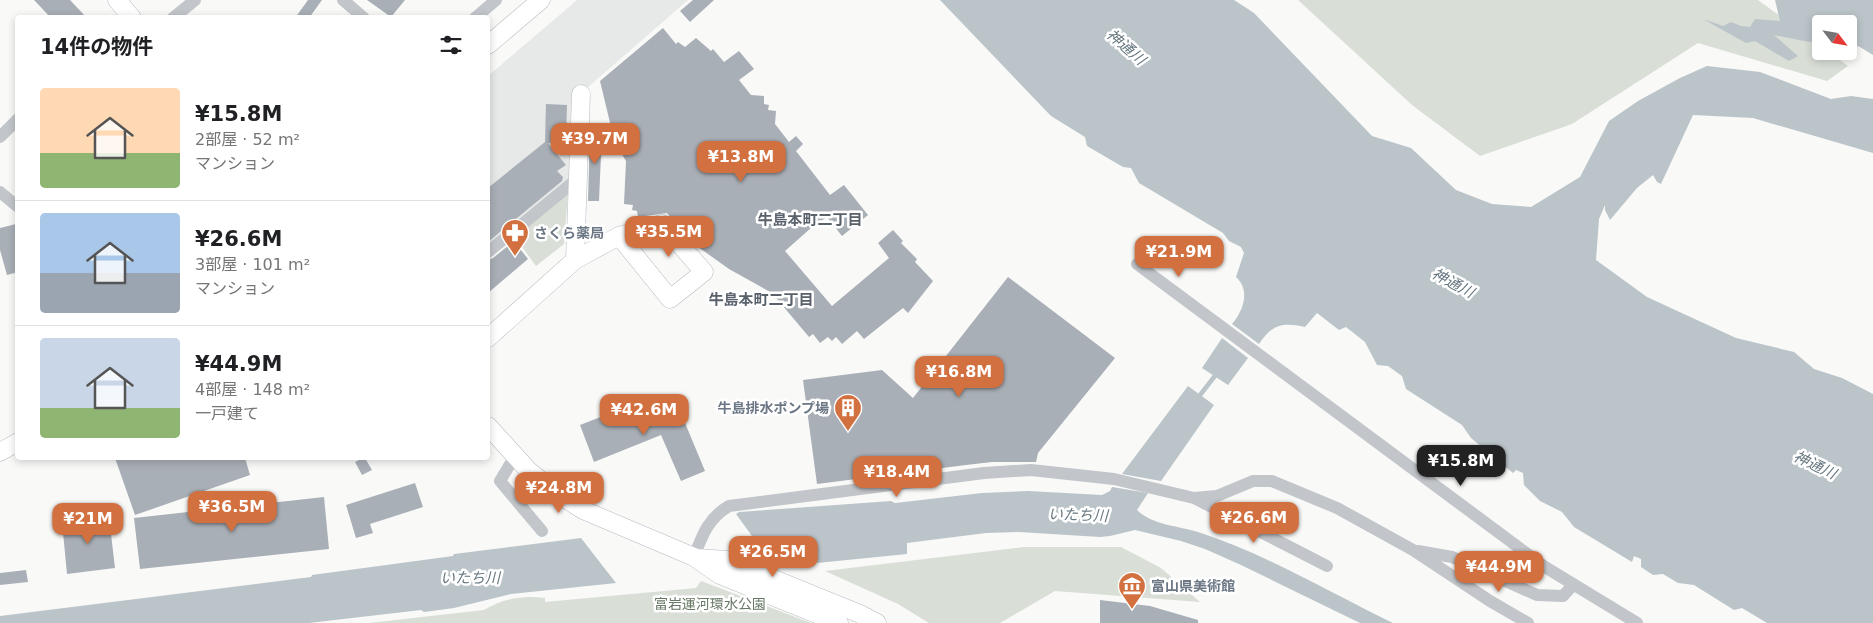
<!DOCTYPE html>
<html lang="ja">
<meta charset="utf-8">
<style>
body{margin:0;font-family:"DejaVu Sans","Noto Sans JP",sans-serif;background:#f6f6f6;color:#202124;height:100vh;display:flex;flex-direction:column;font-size:19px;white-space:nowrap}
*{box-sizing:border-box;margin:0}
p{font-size:16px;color:#757577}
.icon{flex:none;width:28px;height:28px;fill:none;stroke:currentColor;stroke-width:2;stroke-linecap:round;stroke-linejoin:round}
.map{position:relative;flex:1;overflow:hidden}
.details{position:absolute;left:15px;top:15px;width:475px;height:445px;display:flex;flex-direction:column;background:#fff;border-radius:5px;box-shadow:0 2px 8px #0003}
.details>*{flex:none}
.needle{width:32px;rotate:121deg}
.controls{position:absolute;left:1812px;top:15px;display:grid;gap:10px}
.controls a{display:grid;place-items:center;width:45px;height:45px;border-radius:5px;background:#fff;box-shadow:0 2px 8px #0003;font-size:25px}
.price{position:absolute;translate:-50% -42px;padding:0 11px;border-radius:10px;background:#d3703f;color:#fff;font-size:16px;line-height:32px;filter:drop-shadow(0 1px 2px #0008)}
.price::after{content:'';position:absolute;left:50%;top:30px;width:15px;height:11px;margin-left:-8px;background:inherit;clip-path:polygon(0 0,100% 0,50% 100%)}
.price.selected{background:#222;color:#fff}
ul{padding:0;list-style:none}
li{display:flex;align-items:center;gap:15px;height:125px;padding:0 25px}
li+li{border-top:1px solid #e0e0e0}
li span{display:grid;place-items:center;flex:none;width:140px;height:100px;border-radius:5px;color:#555}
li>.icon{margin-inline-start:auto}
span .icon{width:60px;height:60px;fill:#fffc;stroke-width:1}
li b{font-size:21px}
h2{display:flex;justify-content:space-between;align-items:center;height:60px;padding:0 25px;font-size:21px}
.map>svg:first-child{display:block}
.built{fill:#e7e8e8}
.green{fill:#d9ded7}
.water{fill:#bbc4c9}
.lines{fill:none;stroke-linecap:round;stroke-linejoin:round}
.stream{stroke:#bbc4c9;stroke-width:4.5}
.building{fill:#a9afb6}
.secondary-casing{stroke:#b7babf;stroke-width:19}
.street{stroke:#c2c5c9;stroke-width:12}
.secondary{stroke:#fff;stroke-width:18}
.labels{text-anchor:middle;stroke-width:5;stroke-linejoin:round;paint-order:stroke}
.poi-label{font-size:14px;font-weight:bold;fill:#6c7785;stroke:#fff;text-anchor:start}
.park-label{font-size:14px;fill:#677866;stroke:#fff}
.water-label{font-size:15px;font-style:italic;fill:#677780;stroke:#fff}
.neighbourhood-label{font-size:15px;font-weight:bold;fill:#59616b;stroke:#fff}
</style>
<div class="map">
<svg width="1873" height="623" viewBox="0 0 1873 623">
<rect width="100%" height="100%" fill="#f9f9f8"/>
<!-- built -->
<path class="built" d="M577 0H688L571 102 569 182 488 247V76Z"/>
<!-- green -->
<path class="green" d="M1298 0H1758L1821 46V51H1828L1848 66 1827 81 1698 43 1572 124 1480 156 1412 105Z
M568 192 564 244 536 266 514 236Z
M1024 547H1121L1161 568 1200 602 1055 591 1000 623H929L898 604 825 571Z
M701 581 811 623H369L484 610C503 598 524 595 545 598V602L696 588Z"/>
<!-- water -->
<path class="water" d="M940 0H1234L1254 13 1372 136 1411 148 1456 190 1492 204 1531 207 1580 177 1609 121 1638 101 1680 78 1707 66 1760 72 1831 99 1851 96 1873 99V153L1753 118 1693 115 1661 184 1657 182 1653 175 1637 188 1610 220 1605 210V205L1599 219 1596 260 1647 297 1736 338 1794 352 1814 369 1842 378 1873 394V623H1767L1742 608 1734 610 1694 585 1678 583 1663 574 1653 575 1641 567V559L1634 556 1632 562 1574 527 1562 512 1540 501 1524 485 1523 473 1516 470 1513 473 1471 438 1462 425 1406 389 1402 376 1388 366 1377 365 1365 342 1346 327 1339 330 1317 313 1305 327C1283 322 1272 324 1259 344L1232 324C1243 311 1251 291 1236 277L1244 253 1241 247 1229 241 1223 233 1139 183 1131 168 1123 167 1087 146 1085 137 1051 116Z
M1775 0H1873V55L1860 47 1849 43V24H1821V40L1809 42 1774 35 1798 56 1789 61 1755 41 1746 43 1703 19 1723 26 1731 22 1741 26 1750 27 1755 19 1780 21Z
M1222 338 1248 358 1228 385 1202 368Z
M1188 386 1214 405 1161 481 1122 474Z
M1112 487 1148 493 1137 510C1152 525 1179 526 1198 532 1266 554 1329 592 1393 623H1360L1241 565 1205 549 1181 541 1135 530 1110 536 1100 537 1019 532 986 533 907 543V554L817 563V561C804 562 779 563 768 558L736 514 739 512 891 501 895 503 982 493 1028 491 1102 495 1110 491Z
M581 538 616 583 511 594 454 608 424 612 421 610 309 623H0V616L311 577 312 575 453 556 454 554Z"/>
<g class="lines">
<!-- stream -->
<path class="stream" d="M1197 399 1218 372"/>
</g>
<!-- building -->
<path class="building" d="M34 0H70L87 18H51Z
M308 0H322L309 18H295Z
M367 0H405L391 17Z
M693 0H714L690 22 680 11Z
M663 28 676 44 678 42 685 47 696 38 711 51 713 49 724 62 739 51 754 69 739 80 751 95 764 96V104L769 105 768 110 776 111 775 124 789 142 796 136 803 144 796 151 830 195 844 185 868 215 842 236 827 217 821 221 820 220 785 251 832 306 889 258 878 243 893 230 903 241 901 243 917 259 915 262 933 281 908 313 903 308 864 339 857 331 842 344 836 337 832 341 828 337 820 343 813 334 809 337 772 293 729 269 701 249 691 241 667 213 638 217 637 211 632 210 633 205 624 204 626 161 608 131H612L600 81Z
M546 104 567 105 566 138H563L562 143H548L566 165 557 171 563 177 562 181 488 242V188L545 142Z
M590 130 602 131 599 201H588Z
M16 224 18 233V272L7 275 0 250V228Z
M514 241 528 259 488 293V260L493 258Z
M1008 277 1115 358 1038 453 1036 462H992L966 465 817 484 803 380 882 370 913 398Z
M639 402 646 419 678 406 705 471 681 481 661 435 594 462 580 425Z
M115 458H245L250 475 135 515Z
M363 458H365L372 470 362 475 355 462Z
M415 483 423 507 370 524 373 533 356 538 346 505Z
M324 497 329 549 140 569 134 518Z
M109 517 115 568 67 574 62 522Z
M26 570 28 582 0 585V573Z
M1100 600 1150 606 1198 620V623H1100Z"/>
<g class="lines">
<defs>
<path id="secondary" d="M117 0 132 18
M488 45 541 0
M575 260 619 236 662 224 704 272 670 299 619 236
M488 338 575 260 581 94
M488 426 529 471 555 492 583 510 694 557 720 575 839 623
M0 452 18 442
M697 558 727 560 860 614 877 623"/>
</defs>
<!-- secondary casing -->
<use href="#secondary" class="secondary-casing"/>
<!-- street -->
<path class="street" d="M343 0 364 18
M173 18 195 0
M475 18 496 0
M0 137 18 119
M0 192 18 207
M488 252 576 180
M1137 264 1545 567 1637 623
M515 456 500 481 542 531
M1194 498 1327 566
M1418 551 1452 557 1537 595 1563 596 1573 585
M694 557C702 536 708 518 729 506L984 473 1031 470 1114 479 1194 498 1217 496 1253 481H1272L1337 508 1413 550 1490 601 1528 623"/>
<!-- secondary -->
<use href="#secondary" class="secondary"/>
</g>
<!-- icons -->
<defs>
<symbol id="pharmacy-pin" viewBox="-11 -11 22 30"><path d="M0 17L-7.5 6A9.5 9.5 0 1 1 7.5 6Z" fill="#d3703f" stroke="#fff"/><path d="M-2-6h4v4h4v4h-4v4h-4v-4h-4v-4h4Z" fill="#fff"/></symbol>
<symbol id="building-pin" viewBox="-11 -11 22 30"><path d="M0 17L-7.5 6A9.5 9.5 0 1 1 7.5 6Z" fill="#d3703f" stroke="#fff"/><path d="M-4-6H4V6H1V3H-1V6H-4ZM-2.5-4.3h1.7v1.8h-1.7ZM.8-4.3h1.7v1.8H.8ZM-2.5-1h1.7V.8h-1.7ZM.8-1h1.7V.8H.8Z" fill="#fff"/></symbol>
<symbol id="museum-pin" viewBox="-11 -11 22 30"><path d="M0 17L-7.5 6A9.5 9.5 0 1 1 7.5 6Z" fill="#d3703f" stroke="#fff"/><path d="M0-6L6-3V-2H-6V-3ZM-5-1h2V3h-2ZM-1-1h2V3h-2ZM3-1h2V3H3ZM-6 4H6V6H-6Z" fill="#fff"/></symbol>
</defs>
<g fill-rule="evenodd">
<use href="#pharmacy-pin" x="499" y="217" width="32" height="43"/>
<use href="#building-pin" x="832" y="392" width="32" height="43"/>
<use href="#museum-pin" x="1116" y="570" width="32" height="43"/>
</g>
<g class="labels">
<!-- poi labels -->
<g class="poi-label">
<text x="534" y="238">さくら薬局</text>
<text x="829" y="413" text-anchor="end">牛島排水ポンプ場</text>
<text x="1151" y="591">富山県美術館</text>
</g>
<!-- park labels -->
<g class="park-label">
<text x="710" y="609">富岩運河環水公園</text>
</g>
<!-- water labels -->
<g class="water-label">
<text transform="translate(1126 47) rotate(41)" y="5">神通川</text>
<text transform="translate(1453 283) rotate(28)" y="5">神通川</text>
<text transform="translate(1815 465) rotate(26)" y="5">神通川</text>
<text transform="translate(1078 515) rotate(2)" y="5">いたち川</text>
<text x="470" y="583">いたち川</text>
</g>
<!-- neighbourhood labels -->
<g class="neighbourhood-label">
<text x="810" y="225">牛島本町二丁目</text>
<text x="761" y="305">牛島本町二丁目</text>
</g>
</g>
</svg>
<div class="controls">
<a><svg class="needle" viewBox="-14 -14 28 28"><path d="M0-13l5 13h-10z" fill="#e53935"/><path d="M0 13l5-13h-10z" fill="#757577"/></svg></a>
</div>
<b class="price" style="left:595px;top:165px">¥39.7M</b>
<b class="price" style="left:741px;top:183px">¥13.8M</b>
<b class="price" style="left:669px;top:258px">¥35.5M</b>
<b class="price" style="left:1179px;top:278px">¥21.9M</b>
<b class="price" style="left:959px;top:398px">¥16.8M</b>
<b class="price" style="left:644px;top:436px">¥42.6M</b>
<b class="price selected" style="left:1461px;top:487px">¥15.8M</b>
<b class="price" style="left:897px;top:498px">¥18.4M</b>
<b class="price" style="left:559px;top:514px">¥24.8M</b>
<b class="price" style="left:232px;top:533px">¥36.5M</b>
<b class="price" style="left:1254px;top:544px">¥26.6M</b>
<b class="price" style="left:88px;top:545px">¥21M</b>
<b class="price" style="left:773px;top:578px">¥26.5M</b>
<b class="price" style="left:1499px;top:593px">¥44.9M</b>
<section class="details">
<h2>14件の物件<svg class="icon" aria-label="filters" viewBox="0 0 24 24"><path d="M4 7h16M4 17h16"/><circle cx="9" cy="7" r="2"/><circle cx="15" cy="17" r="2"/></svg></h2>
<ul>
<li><span style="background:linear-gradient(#ffd9b3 65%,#8fb573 0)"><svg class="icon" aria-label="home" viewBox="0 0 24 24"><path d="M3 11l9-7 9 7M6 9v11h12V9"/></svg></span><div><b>¥15.8M</b><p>2部屋 · 52 m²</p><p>マンション</p></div></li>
<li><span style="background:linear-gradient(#a9c7e8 60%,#9aa5b1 0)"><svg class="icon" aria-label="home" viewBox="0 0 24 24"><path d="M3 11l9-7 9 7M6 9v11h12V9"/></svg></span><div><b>¥26.6M</b><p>3部屋 · 101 m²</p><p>マンション</p></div></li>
<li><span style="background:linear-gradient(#c9d6e8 70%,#8fb573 0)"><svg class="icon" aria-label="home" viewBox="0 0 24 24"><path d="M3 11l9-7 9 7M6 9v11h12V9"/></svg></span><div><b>¥44.9M</b><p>4部屋 · 148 m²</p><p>一戸建て</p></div></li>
</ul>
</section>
</div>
